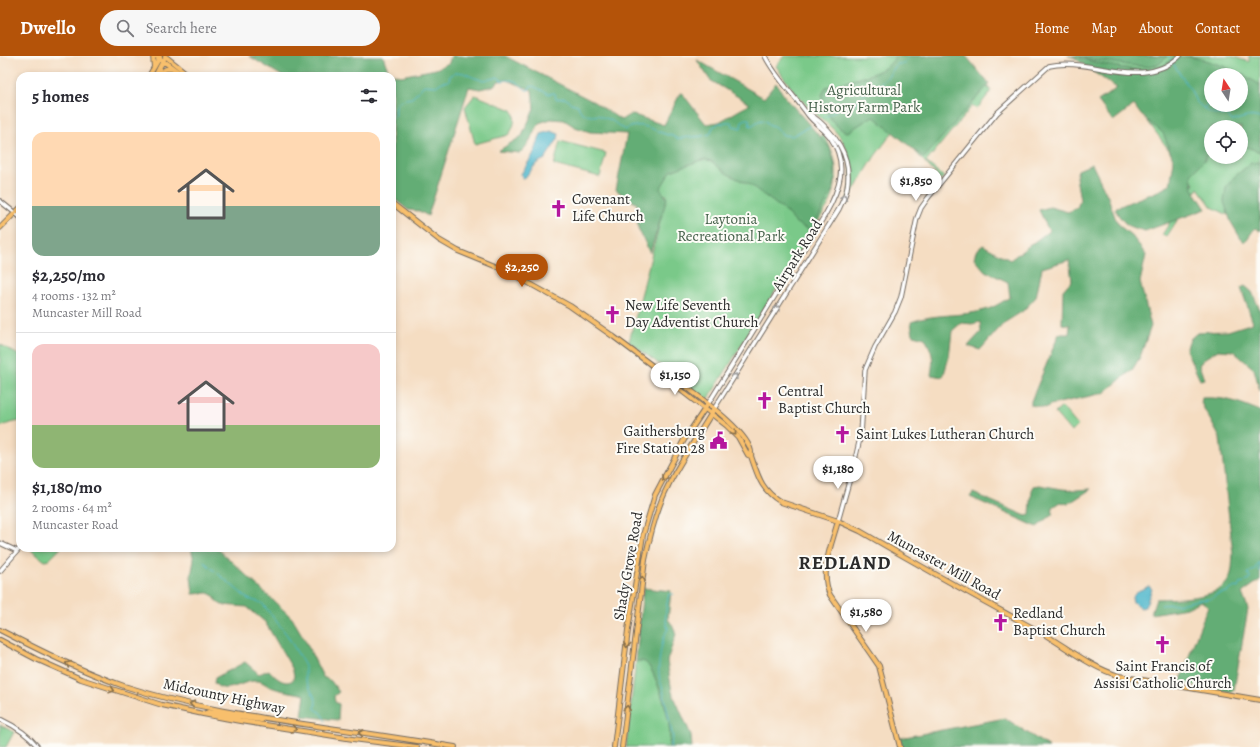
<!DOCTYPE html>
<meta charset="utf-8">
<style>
body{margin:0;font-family:Alegreya,serif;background:#f7f7f7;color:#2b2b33;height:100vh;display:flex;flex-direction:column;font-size:15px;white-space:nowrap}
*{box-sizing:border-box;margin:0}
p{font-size:13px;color:#7c7c81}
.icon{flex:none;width:22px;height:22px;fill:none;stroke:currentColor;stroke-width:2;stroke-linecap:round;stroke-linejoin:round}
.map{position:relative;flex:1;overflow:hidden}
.drawer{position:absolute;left:16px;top:16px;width:380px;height:480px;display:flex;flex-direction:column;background:#fff;border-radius:12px;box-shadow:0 2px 6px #0003}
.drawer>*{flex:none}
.needle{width:26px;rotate:348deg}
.fabs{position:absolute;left:1204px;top:12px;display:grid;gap:8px}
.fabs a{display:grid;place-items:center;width:44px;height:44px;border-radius:50%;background:#fff;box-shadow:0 2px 6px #0003;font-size:20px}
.price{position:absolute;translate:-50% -34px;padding:0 9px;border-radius:14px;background:#fff;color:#222;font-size:13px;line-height:26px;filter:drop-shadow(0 1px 2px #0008)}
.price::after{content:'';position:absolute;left:50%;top:24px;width:12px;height:9px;margin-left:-6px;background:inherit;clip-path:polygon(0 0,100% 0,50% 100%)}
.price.selected{background:#b45309;color:#fff}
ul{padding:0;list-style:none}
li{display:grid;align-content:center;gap:8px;height:212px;padding:0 16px}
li+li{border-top:1px solid #e1e1e2}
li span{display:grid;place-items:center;height:124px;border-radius:12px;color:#555}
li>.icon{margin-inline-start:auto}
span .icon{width:72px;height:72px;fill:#fffc;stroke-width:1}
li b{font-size:17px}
h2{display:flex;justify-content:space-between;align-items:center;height:48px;padding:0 16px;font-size:17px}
header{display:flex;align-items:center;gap:24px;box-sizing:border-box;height:56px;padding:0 20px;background:#b45309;color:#fff}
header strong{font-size:19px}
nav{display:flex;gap:22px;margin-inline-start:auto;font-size:14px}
.search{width:280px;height:36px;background:#f7f7f7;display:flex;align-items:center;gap:10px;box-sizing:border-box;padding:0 14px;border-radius:22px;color:#7c7c81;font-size:15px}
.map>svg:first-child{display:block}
.green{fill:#7ac989;stroke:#527a5a;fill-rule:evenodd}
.forest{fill:#63ad75;stroke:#476c50;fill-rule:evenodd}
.water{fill:#4cb5ca;stroke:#3c707a}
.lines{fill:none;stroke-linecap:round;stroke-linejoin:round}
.stream{stroke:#4cb5ca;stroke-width:1}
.minor-casing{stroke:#726960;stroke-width:5.5}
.major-casing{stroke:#726960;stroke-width:6}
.minor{stroke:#fff;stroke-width:3.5}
.major{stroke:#f8bf6c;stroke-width:4}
.oneway{stroke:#a0a0a0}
.oneway2{stroke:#876e48}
.labels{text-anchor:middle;stroke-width:4;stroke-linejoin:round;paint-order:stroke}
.park-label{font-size:15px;fill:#47624c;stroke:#fdfcf7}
.poi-label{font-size:15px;fill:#2b2b2b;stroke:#fdfcf7;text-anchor:start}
.street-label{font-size:15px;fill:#2b2b2b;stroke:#fdfcf7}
.district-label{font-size:19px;font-weight:bold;letter-spacing:1px;fill:#2b2b2b;stroke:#fdfcf7}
</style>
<header>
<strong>Dwello</strong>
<div class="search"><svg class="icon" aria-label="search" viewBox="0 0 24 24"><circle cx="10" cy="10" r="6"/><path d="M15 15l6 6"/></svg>Search here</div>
<nav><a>Home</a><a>Map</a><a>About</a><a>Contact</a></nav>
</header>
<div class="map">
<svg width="1260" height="691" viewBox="0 0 1260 691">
<rect width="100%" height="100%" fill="#fdfcf7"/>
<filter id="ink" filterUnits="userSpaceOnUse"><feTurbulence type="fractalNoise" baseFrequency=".025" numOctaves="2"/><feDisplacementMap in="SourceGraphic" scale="8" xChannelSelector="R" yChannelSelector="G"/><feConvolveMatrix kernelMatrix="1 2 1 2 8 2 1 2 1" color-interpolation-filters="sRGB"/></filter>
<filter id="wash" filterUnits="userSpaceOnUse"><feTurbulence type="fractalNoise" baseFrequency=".012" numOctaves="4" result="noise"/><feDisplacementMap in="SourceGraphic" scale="16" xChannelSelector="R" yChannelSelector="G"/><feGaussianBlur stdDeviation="0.9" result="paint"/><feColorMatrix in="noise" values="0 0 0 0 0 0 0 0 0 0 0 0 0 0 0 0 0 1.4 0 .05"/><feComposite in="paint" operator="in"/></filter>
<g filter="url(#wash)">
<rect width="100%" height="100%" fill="#f5ddc2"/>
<!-- green -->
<path class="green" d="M784 0H961L991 35 977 53 972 50 926 106 944 121 941 124 895 73 875 100 845 149C855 123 854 95 834 74 825 65 815 58 806 49 795 37 785 24 776 10Z
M1068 0H1178C1174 3 1168 8 1163 11 1144 20 1089 5 1068 0Z
M1185 0H1231L1249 6V0H1260V166L1240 165 1212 151 1198 132 1167 180 1162 179 1194 128 1138 52 1147 18ZM1211 19H1241V49H1211ZM1211 71H1241V101H1211Z
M475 39 512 54C517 61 514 73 508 79L475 88 465 51Z
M823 79C838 100 840 122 830 146L709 342H703L685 327 629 286 667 139 618 127 648 100 702 104 774 97 800 92Z
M560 85 606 97 600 121 554 109Z
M0 288 20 300V365L10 367 0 371Z
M1062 351 1078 370 1071 376 1055 357Z
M32 492H61L49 504 45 505 32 495Z
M636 605C639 605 643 605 645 606 654 612 664 646 667 657 670 668 670 680 669 691H626Z
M0 669 14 676 6 691H0Z"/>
<!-- forest -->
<path class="forest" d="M249 0H383L389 17 401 20 436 13 449 7 451 0H505L594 46 621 64 631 58 664 69 681 36 706 68 719 66 750 48 710 24 697 4 764 42 776 27 783 38 792 49 830 92 835 110 834 132 811 175 796 167 785 155 752 130 726 117 711 105 704 103 671 115 660 133 667 142 650 197 638 172 637 148 616 134 627 78 590 76 575 71 564 64 551 63 539 67 528 88 520 97 498 95 522 80 534 53 532 34 507 24 499 25 493 30 480 33 469 31 428 160 419 155 408 154 392 141V20H282Z
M895 0H966L989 28 924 102 873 60 848 76C836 75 821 51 822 39 823 36 825 34 826 31 843 25 890 19 895 0Z
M1073 0H1167L1165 3 1158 9 1150 11 1127 9 1080 2C1095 7 1136 16 1151 14 1165 12 1170 2 1178 0 1203 0 1240 15 1260 29V96L1241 89V71H1211V91L1204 105 1191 118 1193 133 1206 153 1145 175 1131 171 1125 167 1119 160 1115 153C1133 143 1153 139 1170 129L1174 105 1163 77 1141 59 1134 49 1113 65 1098 45 1117 32 1086 11ZM1211 19H1241V49H1211Z
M1260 106V175L1255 172 1245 186 1241 183 1231 166 1224 146 1226 131 1234 121 1251 107Z
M1092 108 1108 141 1116 164 1121 171 1132 180 1146 199 1140 226 1151 270 1140 301 1132 314 1104 337 1050 349 1046 352 1031 349V345L1059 278H1069L1070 269 1062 268 1063 234 1072 224 1069 204 1042 212 1036 241 1023 255 1004 267 980 294 968 290 981 276 980 266 973 268 961 267 952 275 949 301 943 321 931 319C934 301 933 298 925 282L913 279 911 266C934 257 961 261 985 254 993 252 1002 246 1010 241L1008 226 985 215 974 202 976 195 983 189 1010 204 1049 175 1039 154 1050 151 1068 156 1077 152 1080 144 1076 121 1078 114Z
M1245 230 1252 236 1260 254V335L1254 313 1233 295 1218 294 1205 302 1199 309 1204 323 1200 324 1186 294 1190 283 1198 276 1228 275 1253 267 1241 232Z
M1202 342C1226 341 1238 346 1260 355V524L1242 537 1248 553 1234 634 1231 636 1180 627 1193 589 1208 550 1201 545 1187 552 1151 558 1156 543C1176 542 1219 544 1229 523 1233 515 1232 506 1233 498L1220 382 1201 347Z
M1040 429 1062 433 1076 434 1091 433 1068 448 1061 446 1053 451 1052 459 1037 471 970 441 973 437 1026 460 1030 458 1032 434 1034 430Z
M191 492H217L292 562 305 584 323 621 331 625 339 636 334 640 335 646 339 648 338 664 302 660 305 639C294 636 278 635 269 630 264 628 261 624 255 625 241 625 226 640 214 627L215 622 245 606 259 618 269 614C275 621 284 630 293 624L294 619 292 612 265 566 247 551 222 549 217 546 214 540 208 537 193 538 191 520 194 504Z
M643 532 671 535 668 563 673 570 676 578 667 605 672 636 691 679 692 691H669C670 680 670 668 667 657 664 646 654 612 645 606 643 605 639 605 636 605Z
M1005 662 1049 691H902L900 682Z"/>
<!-- water -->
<path class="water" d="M551 75 559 78 558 83 545 103 537 107 523 124 521 118 534 97 541 78Z
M1149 530 1152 533 1145 551 1141 552 1133 546 1132 541 1138 535Z"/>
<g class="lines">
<!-- stream -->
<path class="stream" d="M1113 0H1116
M1168 0 1171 4
M1173 7C1178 15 1183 23 1189 31 1192 35 1193 41 1196 45 1203 54 1215 60 1227 59L1232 65C1242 63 1248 58 1260 62
M1219 49 1218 55 1219 58
M1204 52 1211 45
M392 61 396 60C394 45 399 44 412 42L424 29 436 30 442 26 449 25 450 19C465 13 464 19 478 23 484 25 491 23 498 21L502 25C516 23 516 25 526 34H529L530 31 533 30 549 38 554 37 556 39 555 41 556 43 565 42 571 47 578 49C579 58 590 62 598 59 602 62 607 62 611 64 616 67 619 71 625 74 641 64 652 74 668 79L670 78 677 83C688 80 699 82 710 78L713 71 721 66 722 68 725 66H731L733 70 741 72 742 65 746 63H749L750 70C757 68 758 62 766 65L768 68 776 71 783 79 792 80 810 70
M824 61C835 58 835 51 848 50L850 48 855 47C857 44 860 44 862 41 865 38 869 31 875 33 877 34 878 35 880 36L884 33 880 27 887 22 897 8H905L908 0
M203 505 248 543 262 547 287 579 305 610V623L316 644 315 653C321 656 323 659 325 665
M1161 549 1185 547 1197 544 1210 543 1218 538 1227 536 1235 531 1238 532 1240 527 1248 525 1250 522 1248 518 1250 516 1255 514 1256 510 1259 506V515L1260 514
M670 691 673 682 662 629C655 620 661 582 668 573 664 562 666 550 669 538H673"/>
</g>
</g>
<g filter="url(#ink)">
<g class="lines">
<defs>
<path id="minor" d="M0 145 20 161
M708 348 825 159C840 133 849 108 830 81 824 73 814 67 808 59 794 39 776 22 765 0
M714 353 839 153C842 146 846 139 847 132 853 100 834 75 810 58
M838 465 854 408 861 378 865 314 875 291 895 256 901 241 917 162 921 152 928 142 997 57 1049 10C1089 0 1142 36 1180 0
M0 487 17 495
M0 515 20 492
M0 663C15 670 28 678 38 691"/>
<path id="major" d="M153 0 154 11
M156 0 184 20
M165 0 190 20
M157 18 166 13H174
M149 20 160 1
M155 20 164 3
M392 147 439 184 458 195 507 215 570 250 614 281 658 314 661 319 727 370 738 381 748 399 751 400C758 420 761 434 781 446L838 465 860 475C920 510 981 544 1042 577 1068 592 1090 611 1119 620L1260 644
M0 172 20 152
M658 314 665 315C682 329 756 378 751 400
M838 465C832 488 819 515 830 539L879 610 900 691
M0 574C41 595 81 615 124 630 189 651 256 661 323 671 367 677 411 684 455 691
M0 584 36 603 81 623 162 649 203 658 240 665 353 683 417 691
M203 658 208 656 261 664
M614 691 628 574 643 479 655 439 684 384 708 348
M622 691 645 504C650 479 656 453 668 430 681 403 699 379 714 353"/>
</defs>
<!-- minor casing -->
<use href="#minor" class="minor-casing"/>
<!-- major casing -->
<use href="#major" class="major-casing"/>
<!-- minor -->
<use href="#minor" class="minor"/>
<!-- major -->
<use href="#major" class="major"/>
</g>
<!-- one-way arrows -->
<defs><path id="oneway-chevron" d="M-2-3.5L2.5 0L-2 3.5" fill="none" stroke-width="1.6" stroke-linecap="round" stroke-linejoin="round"/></defs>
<g class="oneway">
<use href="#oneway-chevron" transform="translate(844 141) rotate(-68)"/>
<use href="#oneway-chevron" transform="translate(778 252) rotate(-58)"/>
<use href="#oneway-chevron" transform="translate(735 320) rotate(-58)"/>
</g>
<g class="oneway2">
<use href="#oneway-chevron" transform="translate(734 377) rotate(47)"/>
<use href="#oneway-chevron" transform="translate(664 422) rotate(118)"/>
<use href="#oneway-chevron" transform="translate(642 523) rotate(-83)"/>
<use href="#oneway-chevron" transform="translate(627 589) rotate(97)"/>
<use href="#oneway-chevron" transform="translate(68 608) rotate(-157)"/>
<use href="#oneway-chevron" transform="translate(112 634) rotate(18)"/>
<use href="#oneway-chevron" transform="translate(192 648) rotate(-168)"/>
<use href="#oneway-chevron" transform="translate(627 652) rotate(-83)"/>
<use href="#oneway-chevron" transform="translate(294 673) rotate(9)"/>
<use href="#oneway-chevron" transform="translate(361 677) rotate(-171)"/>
</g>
</g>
<!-- icons -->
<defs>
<symbol id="church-bare" viewBox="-9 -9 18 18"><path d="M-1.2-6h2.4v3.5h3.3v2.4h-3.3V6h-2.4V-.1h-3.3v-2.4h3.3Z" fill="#b5179e" stroke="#fdfcf7" stroke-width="2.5" paint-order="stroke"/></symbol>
<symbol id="civic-bare" viewBox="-9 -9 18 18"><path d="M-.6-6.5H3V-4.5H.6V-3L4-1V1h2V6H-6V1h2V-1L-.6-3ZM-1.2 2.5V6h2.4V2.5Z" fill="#b5179e" stroke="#fdfcf7" stroke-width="2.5" paint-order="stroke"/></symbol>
</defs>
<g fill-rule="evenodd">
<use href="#church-bare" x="546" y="140" width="25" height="25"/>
<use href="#church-bare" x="600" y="246" width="25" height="25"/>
<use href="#church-bare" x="752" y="332" width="25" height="25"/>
<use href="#church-bare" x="830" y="366" width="25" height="25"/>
<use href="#civic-bare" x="706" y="372" width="25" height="25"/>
<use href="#church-bare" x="988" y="554" width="25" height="25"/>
<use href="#church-bare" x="1150" y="576" width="25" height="25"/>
</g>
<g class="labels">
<!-- park labels -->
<g class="park-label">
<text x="864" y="39">Agricultural<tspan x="864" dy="17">History Farm Park</tspan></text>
<text x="731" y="168">Laytonia<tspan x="731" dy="17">Recreational Park</tspan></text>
</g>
<!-- poi labels -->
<g class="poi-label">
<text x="572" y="148">Covenant<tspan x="572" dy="17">Life Church</tspan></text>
<text x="625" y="254">New Life Seventh<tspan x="625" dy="17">Day Adventist Church</tspan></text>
<text x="778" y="340">Central<tspan x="778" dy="17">Baptist Church</tspan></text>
<text x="705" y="380" text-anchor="end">Gaithersburg<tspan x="705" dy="17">Fire Station 28</tspan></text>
<text x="856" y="383">Saint Lukes Lutheran Church</text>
<text x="1013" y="562">Redland<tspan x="1013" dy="17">Baptist Church</tspan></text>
<text x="1163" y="615" text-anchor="middle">Saint Francis of<tspan x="1163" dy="17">Assisi Catholic Church</tspan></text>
</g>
<!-- street labels -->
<g class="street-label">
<text transform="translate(797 199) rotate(-58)" y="5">Airpark Road</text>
<text transform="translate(944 509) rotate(29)" y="5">Muncaster Mill Road</text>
<text transform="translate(628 510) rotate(-80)" y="5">Shady Grove Road</text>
<text transform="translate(224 640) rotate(12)" y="5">Midcounty Highway</text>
</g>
<!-- district labels -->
<g class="district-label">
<text x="845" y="513">REDLAND</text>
</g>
</g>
</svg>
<div class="fabs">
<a><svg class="needle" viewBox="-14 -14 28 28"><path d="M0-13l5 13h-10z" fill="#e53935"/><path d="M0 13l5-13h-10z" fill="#7c7c81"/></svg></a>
<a><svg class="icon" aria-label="locate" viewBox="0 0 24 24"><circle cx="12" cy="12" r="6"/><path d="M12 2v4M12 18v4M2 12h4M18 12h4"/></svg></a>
</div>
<b class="price" style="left:916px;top:146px">$1,850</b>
<b class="price selected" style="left:522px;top:232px">$2,250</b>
<b class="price" style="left:675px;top:340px">$1,150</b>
<b class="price" style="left:838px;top:434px">$1,180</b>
<b class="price" style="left:866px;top:577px">$1,580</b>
<section class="drawer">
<h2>5 homes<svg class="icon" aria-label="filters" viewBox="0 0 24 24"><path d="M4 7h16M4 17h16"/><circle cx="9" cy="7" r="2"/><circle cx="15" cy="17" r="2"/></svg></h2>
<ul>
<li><span style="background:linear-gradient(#ffd9b3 60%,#7fa58c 0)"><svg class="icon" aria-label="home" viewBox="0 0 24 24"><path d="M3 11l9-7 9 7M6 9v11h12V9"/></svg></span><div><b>$2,250/mo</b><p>4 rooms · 132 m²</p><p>Muncaster Mill Road</p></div></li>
<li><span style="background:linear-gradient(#f6c9c9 65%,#8fb573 0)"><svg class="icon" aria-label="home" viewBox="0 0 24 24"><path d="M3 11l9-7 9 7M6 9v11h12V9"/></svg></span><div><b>$1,180/mo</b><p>2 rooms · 64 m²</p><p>Muncaster Road</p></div></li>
</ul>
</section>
</div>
